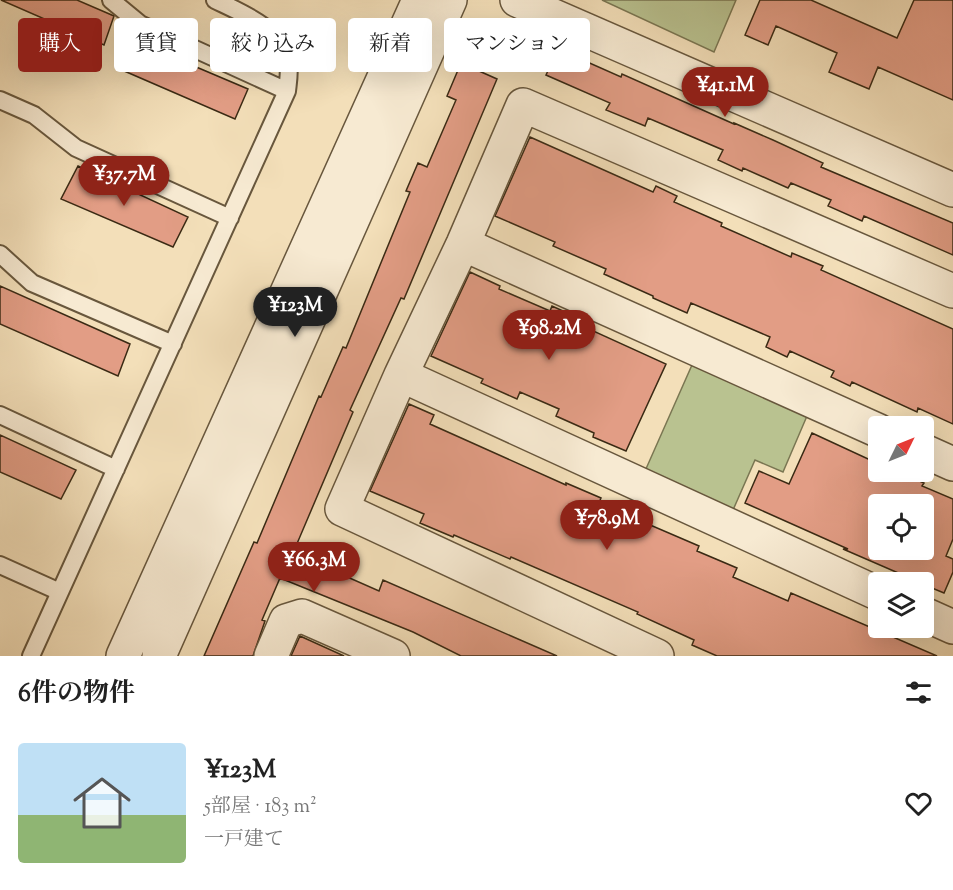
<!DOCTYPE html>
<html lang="ja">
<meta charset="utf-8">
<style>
body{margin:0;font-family:"Sorts Mill Goudy","Noto Serif JP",serif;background:#f6f6f6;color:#222;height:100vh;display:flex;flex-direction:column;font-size:22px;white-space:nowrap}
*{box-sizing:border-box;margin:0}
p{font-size:20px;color:#767676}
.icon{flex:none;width:33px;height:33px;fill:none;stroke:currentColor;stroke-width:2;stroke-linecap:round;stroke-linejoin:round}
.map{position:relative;height:656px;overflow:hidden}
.panel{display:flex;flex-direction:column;background:#fff;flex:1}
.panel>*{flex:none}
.hud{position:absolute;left:18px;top:18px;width:600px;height:54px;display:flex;gap:12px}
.needle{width:39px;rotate:47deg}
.buttons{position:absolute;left:868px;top:416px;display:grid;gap:12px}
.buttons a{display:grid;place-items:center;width:66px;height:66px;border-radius:6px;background:#fff;box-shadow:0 6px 24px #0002;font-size:30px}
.price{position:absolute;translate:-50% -51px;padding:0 14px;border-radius:21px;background:#8f2418;color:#fff;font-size:20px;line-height:39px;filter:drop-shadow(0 2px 3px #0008)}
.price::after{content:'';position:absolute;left:50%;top:36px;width:18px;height:14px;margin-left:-9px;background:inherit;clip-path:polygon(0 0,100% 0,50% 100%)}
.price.on{background:#222;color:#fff}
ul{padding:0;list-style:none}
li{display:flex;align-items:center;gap:18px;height:150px;padding:0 18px}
li span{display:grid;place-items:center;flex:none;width:168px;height:120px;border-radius:6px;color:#555}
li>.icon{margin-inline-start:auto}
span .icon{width:72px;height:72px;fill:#fffc;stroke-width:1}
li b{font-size:26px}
h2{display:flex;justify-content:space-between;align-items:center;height:72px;padding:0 18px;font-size:26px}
.tag{padding:0 21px;border-radius:6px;background:#fff;box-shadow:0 6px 24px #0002;font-size:21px;line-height:54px}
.tag.on{background:#8f2418;color:#fff}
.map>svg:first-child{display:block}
.green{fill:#b9c290;stroke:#7a7652;stroke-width:1.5}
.building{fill:#e29d85;stroke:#3a2a14;stroke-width:1.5;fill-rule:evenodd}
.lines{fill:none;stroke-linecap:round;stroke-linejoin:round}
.service-casing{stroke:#68573d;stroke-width:20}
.minor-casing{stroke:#68573d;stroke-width:36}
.tertiary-casing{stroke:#68573d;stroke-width:36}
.service{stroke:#f7ead2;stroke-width:16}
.minor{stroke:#f7ead2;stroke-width:33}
.tertiary{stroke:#f7ead2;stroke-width:33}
</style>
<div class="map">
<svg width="953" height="656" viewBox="0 0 953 656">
<rect width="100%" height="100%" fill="#f3dfb9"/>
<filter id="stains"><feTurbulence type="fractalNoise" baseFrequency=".00333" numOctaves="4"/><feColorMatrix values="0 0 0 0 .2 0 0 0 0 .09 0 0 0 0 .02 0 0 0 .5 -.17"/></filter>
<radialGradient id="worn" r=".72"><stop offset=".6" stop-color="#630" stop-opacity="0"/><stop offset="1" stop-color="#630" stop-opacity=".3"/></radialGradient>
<!-- green -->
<path class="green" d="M602 0H736L714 52Z
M692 365 807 416 783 472 755 460 733 510 645 471Z"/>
<!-- building -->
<path class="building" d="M1 0H77L114 16 104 45Z
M760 0H811L897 38 914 0H953V100L878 67 869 89 829 72 837 53 776 26 768 45 745 35Z
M135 41 248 89 235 119 122 70Z
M558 49 621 77 622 74 734 124V123L773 140 823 163 821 167 953 223V255L864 216 862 221 828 206 831 200 791 183 788 188 743 168 742 171 718 160 723 150 648 118 645 126 606 110 610 103 546 75Z
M461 63 497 79 404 299 401 298 350 410 353 412 293 553 379 591 383 580 557 656H461L413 632 280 578 262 620 265 621 253 656H204L254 542 257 543 319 396 321 397 343 347 346 348 410 192 406 191 418 163 427 167 456 100 447 96Z
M530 137 653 192 656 186 677 196 674 202 722 223 721 226 791 257 792 253 823 266 821 270 953 329V424L918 408 917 412 852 382 850 386 831 377 834 371 790 351 787 357 766 347 770 337 691 303 687 313 653 298V296L604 274 606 269 553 246 555 242 495 216Z
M78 166 188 217 173 247 61 199Z
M470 272 500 286 499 289 550 311 552 306 572 315 569 320 666 364 626 451 593 437 594 433 556 416 559 409 520 392 517 399 481 383 483 379 431 356Z
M0 286 130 344 118 376 0 324Z
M409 404 434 415 430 424 566 485V483L601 498 599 503 699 546 697 551 737 568 733 577 788 601 791 593 937 656H717L692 645 694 640 637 614 638 612 511 557 510 559 454 535 453 537 420 523 424 514 370 491Z
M812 433 879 464V471H896L924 483 922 486 953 499V539L946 556 953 559V572L944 593 932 588 928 596H924V582H919L843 549H848L745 503 759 471 789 484ZM879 504H924V549H879Z
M0 435 76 470 61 499 0 472Z
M300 636 344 656H291Z"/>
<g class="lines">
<defs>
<path id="service" d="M111 0 140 24 287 91
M0 100 34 115 76 148 230 218
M0 254 32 283 173 344
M0 415 116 469
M0 565 60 592
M31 656 287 91C288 82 290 71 288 63 281 28 244 14 215 0"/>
<path id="minor" d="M463 244 879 431
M401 375 879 594
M924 451 953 464
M924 614 953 627
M271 656 286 621 302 616 393 656
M657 656 342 509 401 375 463 244 523 105 953 291"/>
<path id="tertiary" d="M517 0 953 190
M123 656 419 0
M159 656 450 0"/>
</defs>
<!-- service casing -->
<use href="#service" class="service-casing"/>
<!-- minor casing -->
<use href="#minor" class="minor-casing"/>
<!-- tertiary casing -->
<use href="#tertiary" class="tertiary-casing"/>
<!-- service -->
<use href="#service" class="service"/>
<!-- minor -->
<use href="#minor" class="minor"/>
<!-- tertiary -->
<use href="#tertiary" class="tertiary"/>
</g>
<rect width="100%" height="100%" filter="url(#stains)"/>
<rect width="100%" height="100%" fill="url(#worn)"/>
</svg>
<div class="buttons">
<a><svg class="needle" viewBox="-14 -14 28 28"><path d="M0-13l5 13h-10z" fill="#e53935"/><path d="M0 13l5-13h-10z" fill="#767676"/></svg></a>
<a><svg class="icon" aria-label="locate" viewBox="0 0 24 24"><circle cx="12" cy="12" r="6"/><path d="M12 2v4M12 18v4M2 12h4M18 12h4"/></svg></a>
<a><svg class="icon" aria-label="layers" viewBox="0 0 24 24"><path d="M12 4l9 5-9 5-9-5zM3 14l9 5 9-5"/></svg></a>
</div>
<b class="price" style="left:725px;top:118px">¥41.1M</b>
<b class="price" style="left:124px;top:207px">¥37.7M</b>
<b class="price on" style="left:295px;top:338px">¥123M</b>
<b class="price" style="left:549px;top:361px">¥98.2M</b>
<b class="price" style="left:607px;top:551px">¥78.9M</b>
<b class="price" style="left:314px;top:593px">¥66.3M</b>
<div class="hud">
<a class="tag on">購入</a>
<a class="tag">賃貸</a>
<a class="tag">絞り込み</a>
<a class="tag">新着</a>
<a class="tag">マンション</a>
</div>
</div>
<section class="panel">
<h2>6件の物件<svg class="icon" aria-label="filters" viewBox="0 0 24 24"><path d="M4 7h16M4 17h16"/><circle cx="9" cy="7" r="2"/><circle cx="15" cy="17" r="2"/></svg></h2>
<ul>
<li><span style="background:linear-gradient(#bfe0f5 60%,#8fb573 0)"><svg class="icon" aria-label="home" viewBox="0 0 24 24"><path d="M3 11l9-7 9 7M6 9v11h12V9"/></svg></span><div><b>¥123M</b><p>5部屋 · 183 m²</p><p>一戸建て</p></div><svg class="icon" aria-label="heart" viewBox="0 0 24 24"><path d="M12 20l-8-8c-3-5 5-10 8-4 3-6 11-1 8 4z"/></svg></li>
</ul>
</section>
